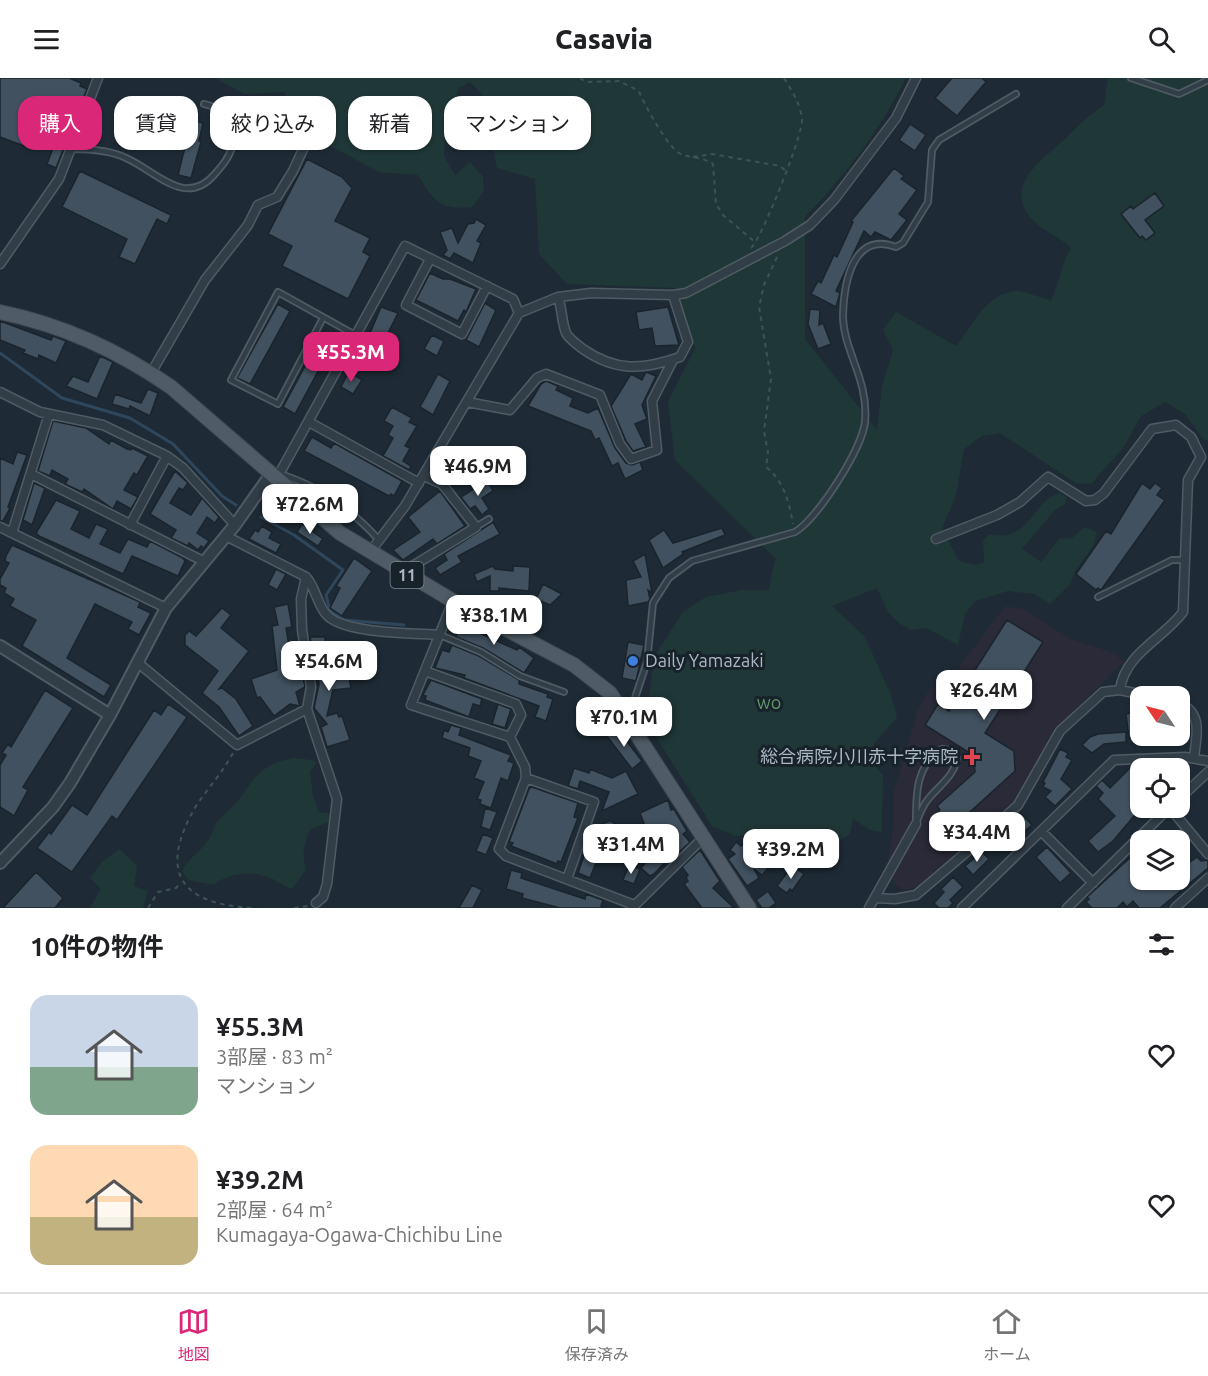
<!DOCTYPE html>
<html lang="ja">
<meta charset="utf-8">
<style>
body{margin:0;font-family:Ubuntu,"Noto Sans JP",sans-serif;background:#f6f6f6;color:#202124;height:100vh;display:flex;flex-direction:column;font-size:22px;white-space:nowrap}
*{box-sizing:border-box;margin:0}
p{font-size:20px;color:#757577}
.icon{flex:none;width:33px;height:33px;fill:none;stroke:currentColor;stroke-width:2;stroke-linecap:round;stroke-linejoin:round}
.map{position:relative;height:830px;overflow:hidden}
.panel{display:flex;flex-direction:column;background:#fff;flex:1}
.panel>*{flex:none}
.top-card{position:absolute;left:18px;top:18px;width:600px;height:54px;display:flex;gap:12px}
.needle{width:39px;rotate:305deg}
.controls{position:absolute;left:1130px;top:608px;display:grid;gap:12px}
.controls a{display:grid;place-items:center;width:60px;height:60px;border-radius:12px;background:#fff;box-shadow:0 2px 4px #0004;font-size:30px}
.price{position:absolute;translate:-50% -51px;padding:0 14px;border-radius:12px;background:#fff;color:#222;font-size:20px;line-height:39px;filter:drop-shadow(0 2px 3px #0008)}
.price::after{content:'';position:absolute;left:50%;top:36px;width:18px;height:14px;margin-left:-9px;background:inherit;clip-path:polygon(0 0,100% 0,50% 100%)}
.price.on{background:#db2777;color:#fff}
ul{padding:0;list-style:none}
li{display:flex;align-items:center;gap:18px;height:150px;padding:0 30px}
li span{display:grid;place-items:center;flex:none;width:168px;height:120px;border-radius:18px;color:#555}
li>.icon{margin-inline-start:auto}
span .icon{width:72px;height:72px;fill:#fffc;stroke-width:1}
li b{font-size:26px}
h2{display:flex;justify-content:space-between;align-items:center;height:72px;padding:0 30px;font-size:26px}
.pill{padding:0 21px;border-radius:18px;background:#fff;box-shadow:0 2px 4px #0004;font-size:21px;line-height:54px}
.pill.on{background:#db2777;color:#fff}
header{display:flex;justify-content:space-between;align-items:center;height:78px;padding:0 30px;background:#fff;font-size:27px;font-weight:800}
.tabs{display:flex;justify-content:space-around;align-items:center;height:84px;border-top:2px solid #e0e0e0;background:#fff;font-size:16px;color:#757577}
.tabs a{display:grid;justify-items:center;gap:3px}
.tabs .on{color:#db2777}
.map>svg:first-child{display:block}
.medical{fill:#2a2a38}
.green{fill:#203737}
.lines{fill:none;stroke-linecap:round;stroke-linejoin:round}
.stream{stroke:#2f475d;stroke-width:3}
.building{fill:#41515f;stroke:#19242d;stroke-width:1.5}
.service-casing{stroke:#4f5b65;stroke-width:8}
.minor-casing{stroke:#4f5b65;stroke-width:11}
.tertiary-casing{stroke:#4f5b65;stroke-width:14}
.primary-casing{stroke:#3b4650;stroke-width:16}
.path{stroke:#3d5454;stroke-width:2;stroke-dasharray:4.5 4.5;stroke-linecap:butt}
.service{stroke:#313d47;stroke-width:4.5}
.minor{stroke:#313d47;stroke-width:8}
.tertiary{stroke:#313d47;stroke-width:10}
.primary{stroke:#4f5c67;stroke-width:14}
.shop-dot{fill:#3f7fe0;stroke:#17222b;stroke-width:2}
.health-dot{fill:#e0444e;stroke:#17222b;stroke-width:2}
.labels{text-anchor:middle;stroke-width:6;stroke-linejoin:round;paint-order:stroke}
.shield{fill:#17222b;stroke:#7f8b96;stroke-width:1.5}
.shield-label{font-size:16px;font-weight:bold;fill:#abb8c4}
.poi-label{font-size:18px;fill:#abb8c4;stroke:#17222b;text-anchor:start}
.park-label{font-size:18px;fill:#629568;stroke:#17222b}
</style>
<header><svg class="icon" aria-label="menu" viewBox="0 0 24 24"><path d="M4 6h16M4 12h16M4 18h16"/></svg>Casavia<svg class="icon" aria-label="search" viewBox="0 0 24 24"><circle cx="10" cy="10" r="6"/><path d="M15 15l6 6"/></svg></header>
<div class="map">
<svg width="1208" height="830" viewBox="0 0 1208 830">
<rect width="100%" height="100%" fill="#1e2b36"/>
<!-- medical -->
<path class="medical" d="M1005 528 1023 531 1071 561 1114 575 1124 584 1054 653 1028 704 1014 724 977 754 967 768 936 791 921 809 905 812 895 807 887 789 894 744V712L919 628 931 609 948 604Z"/>
<!-- green -->
<path class="green" d="M215 0H906C880 52 845 98 805 139V261L877 352 882 308 893 272 883 252 896 234 956 268C974 247 982 219 1014 213 1023 212 1041 220 1051 222 1060 204 1061 187 1071 170 1059 158 1040 152 1030 139 1004 105 1044 81 1066 60 1079 47 1088 38 1104 27L1108 0H1208V363L1203 361 1185 336 1165 324 1141 338 1123 370 1091 406 1076 405 1000 355 982 358 964 371 956 417 942 451 959 483 976 487 984 484 983 463 988 457C994 456 1001 458 1007 457 1032 452 1036 421 1060 415L1066 419 1065 426 1056 431 1022 471 1041 484 1059 461 1072 460 1085 449 1097 454 1093 468 1076 492 1070 506 1050 526 1034 516 1008 513 975 523 965 536 958 567 926 550 911 552 900 546 888 534 877 510 832 528 865 559 891 617 897 640 875 664 869 682 883 697 882 754 870 752 853 741 850 756 831 769 804 779 757 756 736 758 712 748 646 643 654 579 683 534 706 519 742 512H769L775 480 675 382 668 323 695 271 676 210 567 206 539 176 535 101 497 90 482 16 470 4 459 10 446 48 444 78 455 97 470 84 483 99 484 113 472 129C439 132 434 123 418 97L379 94 289 46 285 14 244 16Z
M294 680 312 682 317 685 310 693 313 719 319 734 329 735V744L311 751C303 765 302 777 306 792L292 811C282 808 274 800 265 798 250 793 224 796 214 807L188 802 182 793C188 780 201 774 209 761 212 756 214 749 217 744 224 736 233 729 240 720 256 697 264 685 294 680Z
M119 771 137 788 134 808 148 813 143 830H90L101 811 90 800 102 784Z"/>
<g class="lines">
<!-- stream -->
<path class="stream" d="M0 275 62 320 130 340 173 366 222 418 236 427
M261 439 294 457 343 492 326 517 330 533 344 542 404 547"/>
</g>
<!-- building -->
<path class="building" d="M0 0H69L81 5 80 8 87 11 56 90 47 86 59 54 34 44 24 68 0 59Z
M952 0H982L986 4 957 38 935 20Z
M182 25 192 27 188 41 203 45 199 63 201 64 191 100 178 97 185 69 178 68 183 45 178 44Z
M910 46 926 57 915 73 899 62Z
M307 81 342 99 352 110 335 143 370 160 363 174 370 178 348 221 282 188 292 168 268 156Z
M894 90 904 98 901 101 917 112 899 136 907 142 891 162 875 154 871 159 864 153 836 213 840 215 836 229 811 216 818 203 821 205 834 177 837 179 853 144 851 143Z
M80 93 171 137 167 146 157 141 135 186 119 179 127 161 62 129Z
M1155 115 1164 128 1145 142 1155 155 1146 162 1142 158 1140 160 1121 136 1131 128 1133 131Z
M476 141 486 147 477 163 481 165 473 185 454 175 450 181 443 177 447 172 440 154 452 150 458 165 468 146 474 145Z
M430 195 443 201H450L476 211 466 234 464 232 458 243 416 222Z
M485 225 496 232 479 269 466 262Z
M278 226 290 233 250 306 237 300Z
M381 229 398 235 382 267 368 260Z
M668 229 679 267 655 268 652 250 639 252 636 234Z
M810 231 820 232 819 247 823 245 831 266 818 271 808 246Z
M0 243 51 262 53 258 66 263 56 285 39 277 38 281 23 275 25 272 0 262Z
M324 253 336 260 295 336 283 329Z
M432 257 444 263 437 278 424 271Z
M100 278 113 284 97 321 66 308 73 298 88 304Z
M646 294 656 298 642 327 647 341 635 346 646 369 633 373 626 363 611 328 631 296 642 302Z
M351 295 362 302 353 316 341 309 347 297Z
M438 296 450 303 433 337 420 329Z
M546 303 558 308 556 312 573 320 570 328 588 335 598 330 615 370 626 385 632 387 640 384 643 392 625 401 618 385 612 388 599 360 595 362 591 353 528 328 541 306Z
M148 311 158 315 150 338 130 328 129 331 112 326 115 316 141 325Z
M392 329 412 340 409 344 417 348 405 368 410 370 403 383 411 388 409 392 383 378 393 360 388 357 393 348 384 343Z
M53 343 86 350 109 366 111 362 127 371 131 372 132 370 148 378 137 397 134 395 124 412 138 419 131 431 117 423 113 431 84 411 82 414 65 406 68 401 52 392 50 398 38 393Z
M312 359 331 370 334 365 402 403 394 418 391 416 389 418 304 373Z
M17 374 27 377 8 429 10 430 3 443H0V380L13 386Z
M175 393 188 405 183 412 179 410 170 425 191 437 202 420 219 439 215 445 207 439 197 455 209 463 204 470 201 468 198 472 189 465 188 468 171 460 176 452 150 436Z
M487 402 493 413 482 420 489 431 482 437 475 428 470 431 461 419Z
M34 405 45 410 32 447 23 442Z
M1142 405 1150 411 1155 405 1162 410 1157 417 1165 422 1101 512 1098 510 1096 512 1076 496 1106 453 1111 456Z
M440 413 465 448 437 466 433 461 403 482 393 472 420 454 408 439Z
M56 422 80 433 71 451 89 460 96 446 108 451 100 466 120 475 128 461 147 469 150 463 183 480 185 483 178 498 132 478 123 496 39 458 36 455Z
M493 444 500 456 458 478 462 484 440 497 435 490 447 482 444 476Z
M302 446 323 461 318 468 297 454Z
M262 448 272 454 269 460 281 466 276 475 249 461 255 452 258 454Z
M722 450 725 457 682 474 683 476 663 490 649 462 664 452 673 465Z
M12 467 140 524 138 529 151 535 139 557 128 551 132 544 95 526 67 580 111 607 104 619 22 568 36 542 10 528 14 521 4 515 6 510 0 507V501L9 485 5 483 6 478Z
M645 476 652 515 648 512 650 521 648 524 628 528 626 502 641 499 633 483Z
M354 480 372 493 342 538 330 530 340 510 336 508Z
M493 488 495 491 513 493V488L530 489 529 513 499 510V513H490V498L477 504 474 496Z
M276 491 286 496 277 512 268 507Z
M543 506 562 516 550 527 536 521Z
M288 526 292 549 286 550 290 573 295 596 302 594 305 609 296 614 300 628 290 626 274 638 260 619 257 620 251 601 277 592 272 548 278 547 274 529Z
M222 530 231 537 221 550 249 573 219 611 222 610 236 621 253 648 239 658 219 629 202 615 218 593 185 567V557L189 553 196 558Z
M463 538 482 549 479 555 517 572 519 569 534 580 524 595 483 570 456 559Z
M1007 542 1043 564 985 655 1014 673 1015 693 949 753 934 738 940 732 937 728 975 694 973 677 925 647 938 626 949 633Z
M310 559H325L326 569H331L333 584 340 587 342 600 349 599 351 610 333 612 327 638 337 635 339 639 342 638 350 662 327 669 321 649 327 646 314 630 319 606Z
M628 564 644 567 636 603 622 600Z
M452 567 479 578 519 602V606L548 616 547 619 553 621 546 643 535 639 539 628 464 600 465 597 435 590 442 572 449 574Z
M431 602 482 621 480 628 473 626 469 639 425 622 426 618 423 617Z
M45 612 73 630 23 709 28 712 14 738 0 729V687L6 677 2 675 8 666 11 669Z
M168 626 187 639 117 742 112 738 72 794 37 770 49 754 51 756 72 727 87 737 154 632 161 637Z
M498 626 511 631 505 650 492 646Z
M1138 634 1140 658 1129 660 1126 636Z
M451 647 461 650 459 657 511 677 508 683 514 685 508 703 501 700 491 730 480 726 481 722 477 721 484 704 474 700 481 683 468 678 470 670 442 660 444 652 448 654Z
M616 649 642 683 632 691 606 657Z
M1126 654V664L1104 666 1092 675 1082 667 1090 659 1098 656Z
M1145 657H1171L1172 663 1146 666Z
M1060 671 1068 675 1066 679 1072 682 1061 701 1072 711 1055 728 1045 719 1051 713 1043 709 1045 705 1043 704Z
M1132 688 1140 696V731L1113 763 1098 774 1088 763 1115 738 1098 721 1103 715 1096 708 1102 702 1110 710Z
M574 690 589 695 590 691 612 700 626 693 638 716 602 733 609 714 580 703 578 711 568 708Z
M532 709 578 725 574 739 578 740 561 784 558 783 557 786 511 768 513 765 509 764 529 711Z
M668 722 671 732 674 731 687 753 683 756 690 764 674 779 672 777 654 796 650 798 641 790 651 778 645 766 607 780 599 777 590 800 578 795 594 749 610 743 618 747 612 760 644 745 640 735Z
M485 730 497 734 490 752 481 749Z
M1021 735 1032 747 1013 763 1002 751Z
M483 756 493 760 486 777 476 773Z
M753 758 761 769 763 767 779 778 762 797 754 791 759 800 747 808 728 781 735 776 730 772 736 764 741 768Z
M1047 769 1071 795 1060 805 1036 779Z
M700 772 720 803 713 810 734 830H702L684 806 688 803 686 800 688 797 682 789Z
M982 774 989 781 973 797 965 788Z
M1133 777 1140 785V792L1132 801H1179V792L1197 779 1201 783 1208 782V790L1160 830H1139L1133 823 1127 829 1123 824 1117 830H1092L1086 824 1089 821 1087 819Z
M629 787 640 791 634 806 623 802Z
M792 788 804 796 792 813 790 811 787 815 777 808Z
M511 792 522 795 521 800 585 821 586 816 603 822 601 828 606 830H560L522 820 523 816 506 811Z
M36 794 63 820 55 830H3Z
M953 799 963 809 950 822 953 825 948 830H939L934 825 944 814 941 811Z
M472 807 482 812 473 830H459Z
M768 813 776 825 769 830H762L756 822Z"/>
<g class="lines">
<defs>
<path id="service" d="M1131 0 1179 16 1208 2
M72 71C90 71 110 72 126 80 156 93 185 130 214 97 222 88 230 79 233 66 235 53 235 42 226 32L204 26
M323 240 278 326 231 302 278 214 357 258
M280 396C319 408 353 433 380 463
M476 449 489 441
M1098 519 1172 482H1185
M440 557 481 574 520 598 564 614
M626 634 634 623 647 584 653 525 669 500 692 483 795 454C818 440 862 371 865 344 869 301 843 273 843 237 844 204 853 153 896 169L903 165 928 124 932 72 939 62 1016 16
M942 671 949 672 957 680C955 697 940 707 929 720 923 727 919 737 916 746 916 717 915 688 942 671Z"/>
<path id="minor" d="M430 181 406 227 462 256 487 208
M0 186 59 101 98 0
M558 219C562 230 562 246 566 255 569 261 578 267 583 271 616 294 643 292 680 279L688 264 673 217
M151 295 205 202 248 147 258 127 277 119 293 93 305 67 304 60 296 54
M0 314 40 334 103 347 167 378 183 390 235 447
M467 324 510 332 537 300 546 296 600 317 620 366 631 381 657 372 652 323 673 282
M49 336 12 455 166 530
M309 344 419 405
M31 396 203 483
M277 400 405 168 513 221 519 235
M130 447 167 378
M0 449 12 455
M226 458 306 499C316 510 317 526 326 536 342 556 414 555 440 557
M936 461 997 437 1020 424 1048 399 1086 423 1095 422 1104 415 1152 351 1176 347 1191 359 1201 379 1188 402 1183 534C1164 560 1124 576 1120 612
M370 474 405 428 519 235 558 219 591 215 673 217 686 215 785 163 810 147 834 122 896 40 916 0
M403 494 476 449 442 406 424 398
M306 499 301 521 302 552 311 609 307 631 337 721 327 806 323 819 316 825
M453 523 411 627 510 659 525 689 526 700 499 771 506 778 634 827
M137 584 237 667 307 631
M425 593 516 626 521 637 510 659
M1179 625C1204 635 1196 659 1194 680
M526 700 594 724 567 801
M1179 721 1208 694
M1170 730 1208 776
M1041 753 1093 805
M875 820 895 821 916 817 970 771 1018 727 1060 653 1103 614 1120 612 1148 618
M632 830 703 760
M869 830 916 746
M962 830 1114 682 1185 679 1208 683
M1067 830 1170 729
M1175 830 1208 800"/>
<path id="tertiary" d="M0 568 110 637
M0 785 53 729 70 705 110 637 166 530 235 447 271 396"/>
<path id="primary" d="M0 234C63 247 118 272 171 309L340 455 453 523 574 587 610 615 749 830"/>
</defs>
<!-- service casing -->
<use href="#service" class="service-casing"/>
<!-- minor casing -->
<use href="#minor" class="minor-casing"/>
<!-- tertiary casing -->
<use href="#tertiary" class="tertiary-casing"/>
<!-- primary casing -->
<use href="#primary" class="primary-casing"/>
<!-- path -->
<path class="path" d="M580 0 586 4 619 3 639 13C643 25 670 73 681 76 691 80 703 79 713 86L716 126 723 137 756 165
M693 79 712 76 780 88 786 93
M751 170C761 162 803 57 802 42 801 27 792 13 784 0
M777 179 764 207 759 229 771 301 764 353 768 375 766 389C784 403 789 424 793 446
M233 675C223 694 208 710 196 728 158 793 179 826 252 830
M148 830 158 814 176 810 181 804
M294 830 309 828"/>
<!-- service -->
<use href="#service" class="service"/>
<!-- minor -->
<use href="#minor" class="minor"/>
<!-- tertiary -->
<use href="#tertiary" class="tertiary"/>
<!-- primary -->
<use href="#primary" class="primary"/>
</g>
<!-- markers -->
<circle class="shop-dot" cx="633" cy="583" r="6"/>
<path class="health-dot" d="M969 670h6v6h6v6h-6v6h-6v-6h-6v-6h6z"/>
<g class="labels">
<!-- shield labels -->
<rect class="shield" x="390.5" y="484" width="33" height="26" rx="4.5"/>
<g class="shield-label">
<text x="407" y="503">11</text>
</g>
<!-- poi labels -->
<g class="poi-label">
<text x="645" y="589">Daily Yamazaki</text>
<text x="958" y="685" text-anchor="end">総合病院小川赤十字病院</text>
</g>
<!-- park labels -->
<g class="park-label">
<text x="769" y="631">wo</text>
</g>
</g>
</svg>
<div class="controls">
<a><svg class="needle" viewBox="-14 -14 28 28"><path d="M0-13l5 13h-10z" fill="#e53935"/><path d="M0 13l5-13h-10z" fill="#757577"/></svg></a>
<a><svg class="icon" aria-label="locate" viewBox="0 0 24 24"><circle cx="12" cy="12" r="6"/><path d="M12 2v4M12 18v4M2 12h4M18 12h4"/></svg></a>
<a><svg class="icon" aria-label="layers" viewBox="0 0 24 24"><path d="M12 4l9 5-9 5-9-5zM3 14l9 5 9-5"/></svg></a>
</div>
<b class="price on" style="left:351px;top:305px">¥55.3M</b>
<b class="price" style="left:478px;top:419px">¥46.9M</b>
<b class="price" style="left:310px;top:457px">¥72.6M</b>
<b class="price" style="left:494px;top:568px">¥38.1M</b>
<b class="price" style="left:329px;top:614px">¥54.6M</b>
<b class="price" style="left:984px;top:643px">¥26.4M</b>
<b class="price" style="left:624px;top:670px">¥70.1M</b>
<b class="price" style="left:977px;top:785px">¥34.4M</b>
<b class="price" style="left:631px;top:797px">¥31.4M</b>
<b class="price" style="left:791px;top:802px">¥39.2M</b>
<div class="top-card">
<a class="pill on">購入</a>
<a class="pill">賃貸</a>
<a class="pill">絞り込み</a>
<a class="pill">新着</a>
<a class="pill">マンション</a>
</div>
</div>
<section class="panel">
<h2>10件の物件<svg class="icon" aria-label="filters" viewBox="0 0 24 24"><path d="M4 7h16M4 17h16"/><circle cx="9" cy="7" r="2"/><circle cx="15" cy="17" r="2"/></svg></h2>
<ul>
<li><span style="background:linear-gradient(#c9d6e8 60%,#7fa58c 0)"><svg class="icon" aria-label="home" viewBox="0 0 24 24"><path d="M3 11l9-7 9 7M6 9v11h12V9"/></svg></span><div><b>¥55.3M</b><p>3部屋 · 83 m²</p><p>マンション</p></div><svg class="icon" aria-label="heart" viewBox="0 0 24 24"><path d="M12 20l-8-8c-3-5 5-10 8-4 3-6 11-1 8 4z"/></svg></li>
<li><span style="background:linear-gradient(#ffd9b3 60%,#c2b280 0)"><svg class="icon" aria-label="home" viewBox="0 0 24 24"><path d="M3 11l9-7 9 7M6 9v11h12V9"/></svg></span><div><b>¥39.2M</b><p>2部屋 · 64 m²</p><p>Kumagaya-Ogawa-Chichibu Line</p></div><svg class="icon" aria-label="heart" viewBox="0 0 24 24"><path d="M12 20l-8-8c-3-5 5-10 8-4 3-6 11-1 8 4z"/></svg></li>
</ul>
</section>
<nav class="tabs">
<a class="on"><svg class="icon" aria-label="map" viewBox="0 0 24 24"><path d="M3 6l6-2 6 2 6-2v14l-6 2-6-2-6 2zM9 4v14M15 6v14"/></svg>地図</a>
<a><svg class="icon" aria-label="saved" viewBox="0 0 24 24"><path d="M7 4h10v16l-5-4-5 4z"/></svg>保存済み</a>
<a><svg class="icon" aria-label="home" viewBox="0 0 24 24"><path d="M3 11l9-7 9 7M6 9v11h12V9"/></svg>ホーム</a>
</nav>
